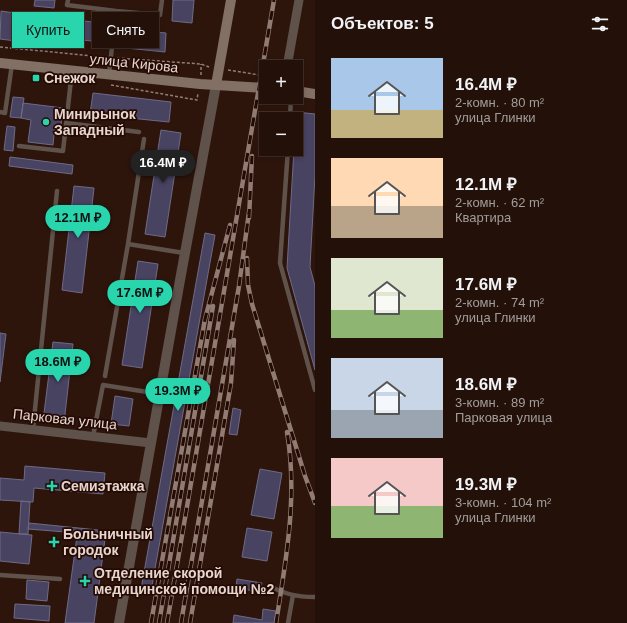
<!DOCTYPE html>
<html lang="ru">
<meta charset="utf-8">
<style>
body{margin:0;font-family:Helvetica,sans-serif;background:#2a1912;color:#f1f3f6;height:100vh;display:flex;flex-direction:column;font-size:15px;white-space:nowrap}
*{box-sizing:border-box;margin:0}
p{font-size:13px;color:#a29d9c}
.icon{flex:none;width:22px;height:22px;fill:none;stroke:currentColor;stroke-width:2;stroke-linecap:round;stroke-linejoin:round}
.map{position:relative;flex:1;overflow:hidden}
.sheet{display:flex;flex-direction:column;background:#221009;width:312px}
.sheet>*{flex:none}
.top-card{position:absolute;left:12px;top:12px;width:243px;height:36px;display:flex;gap:8px}
.buttons{position:absolute;left:259px;top:60px;display:grid;gap:8px}
.buttons a{display:grid;place-items:center;width:44px;height:44px;border-radius:0px;background:#221009;box-shadow:0 2px 6px #0003,0 0 0 1px #3f302a;font-size:20px}
.price{position:absolute;translate:-50% -34px;padding:0 9px;border-radius:14px;background:#28d5ad;color:#111;font-size:13px;line-height:26px;filter:drop-shadow(0 1px 2px #0008)}
.price::after{content:'';position:absolute;left:50%;top:24px;width:12px;height:9px;margin-left:-6px;background:inherit;clip-path:polygon(0 0,100% 0,50% 100%)}
.price.on{background:#222;color:#fff}
ul{padding:0;list-style:none}
li{display:flex;align-items:center;gap:12px;height:100px;padding:0 16px}
li span{display:grid;place-items:center;flex:none;width:112px;height:80px;border-radius:0px;color:#555}
li>.icon{margin-inline-start:auto}
span .icon{width:48px;height:48px;fill:#fffc;stroke-width:1}
li b{font-size:17px}
h2{display:flex;justify-content:space-between;align-items:center;height:48px;padding:0 16px;font-size:17px}
.chip{padding:0 14px;border-radius:0px;background:#221009;box-shadow:0 2px 6px #0003,0 0 0 1px #3f302a;font-size:14px;line-height:36px}
.chip.on{background:#28d5ad;color:#111}
main{display:flex;flex:1;min-height:0}
.map>svg:first-child{display:block}
.building{fill:#494362;stroke:#6e6a86}
.lines{fill:none;stroke-linecap:round;stroke-linejoin:round}
.path{stroke:#937d75;stroke-width:1.5;stroke-dasharray:3 2;stroke-linecap:butt}
.service{stroke:#5e524b;stroke-width:4.5}
.minor{stroke:#5e524b;stroke-width:9}
.tertiary{stroke:#5e524b;stroke-width:10}
.secondary{stroke:#837065;stroke-width:10}
.rail-casing{stroke:#917c74;stroke-width:4.5}
.rail{stroke:#230b04;stroke-width:3;stroke-dasharray:9;stroke-linecap:butt}
.poi-dot{fill:#28d5ad;stroke:#230b04;stroke-width:1.5}
.labels{text-anchor:middle;stroke-width:3.5;stroke-linejoin:round;paint-order:stroke}
.street-label{font-size:14px;fill:#e7d5ce;stroke:#230b04}
.poi-label{font-size:14px;font-weight:bold;fill:#e7d5ce;stroke:#230b04;text-anchor:start}
</style>
<main>
<div class="map">
<svg width="315" height="623" viewBox="0 0 315 623">
<rect width="100%" height="100%" fill="#2e150c"/>
<!-- building -->
<path class="building" d="M35 0H55L54 8 34 6Z
M173 0H194L192 23 172 21Z
M1 11 35 16 31 43 0 39Z
M55 18 103 23 101 42 53 37Z
M118 29 166 33 165 52 116 47Z
M93 93 171 102 169 122 90 114Z
M13 97 24 98 21 118 10 117Z
M23 103 63 108 61 125 55 124 53 145 28 142 31 120 21 118Z
M296 112 315 114V175L310 267 315 286V370L287 268 294 149H296Z
M7 126 15 127 13 151 4 150Z
M161 130 181 133 165 237 145 234Z
M10 157 73 165 72 174 9 166Z
M74 186 94 188 82 293 62 290Z
M205 233 215 235 151 591 141 589Z
M138 261 158 264 142 368 122 365Z
M0 333 6 334 0 382Z
M53 342 73 344 64 423 43 421Z
M115 396 133 399 129 426 111 424Z
M233 408 241 410 237 435 229 434Z
M25 466 105 473 103 494 34 488 33 502 0 500V478L24 480Z
M260 469 282 473 274 519 251 515Z
M21 501 30 502 28 534H19Z
M29 523 98 530 97 538H91V534L28 529Z
M247 528 272 532 267 561 242 557Z
M0 532 32 535 29 564 0 561Z
M77 536 105 539 94 623H65Z
M237 579 262 583 260 592 236 588Z
M27 580 49 582 47 601 26 599Z
M15 604 50 606 49 621 14 618Z
M263 609 276 611 274 623H233L234 615 262 620Z"/>
<g class="lines">
<!-- path -->
<path class="path" d="M0 47 104 57
M117 58 201 64 209 67
M228 70 266 76
M201 75V64
M111 85 197 100 198 93"/>
<!-- service -->
<path class="service" d="M68 0 67 5 116 11
M109 74 116 11 160 15 162 0
M0 112 5 113 12 64
M290 119 291 97
M66 123 139 132
M19 146 63 151 72 71
M288 149 280 263 315 390
M128 244 184 253
M105 376 128 244 144 139
M33 429 57 191
M93 436 103 385 160 394
M0 575 60 579
M269 585C282 594 299 597 315 597
M288 623 293 595"/>
<!-- minor -->
<path class="minor" d="M287 67 299 0
M0 426 151 443"/>
<!-- tertiary -->
<path class="tertiary" d="M119 623C151 444 182 264 216 85"/>
<!-- secondary -->
<path class="secondary" d="M0 63 200 84 266 88
M216 85 231 0
M296 91 315 94"/>
<defs>
<path id="rail" d="M249 218 252 156
M247 258 248 285 252 304 305 476 315 503
M151 623 205 319 230 225
M159 623 213 306
M167 623 274 0
M181 623 239 286 249 212
M190 623 231 383 234 340
M276 623C286 560 298 496 287 432"/>
</defs>
<!-- rail casing -->
<use href="#rail" class="rail-casing"/>
<!-- rail -->
<use href="#rail" class="rail"/>
</g>
<!-- markers -->
<g class="poi-dot">
<rect x="32" y="74" width="8" height="8" rx="2"/>
<circle cx="46" cy="122" r="4"/>
<path d="M50 480h4v4h4v4h-4v4h-4v-4h-4v-4h4z"/>
<path d="M52 536h4v4h4v4h-4v4h-4v-4h-4v-4h4z"/>
<path d="M83 575h4v4h4v4h-4v4h-4v-4h-4v-4h4z"/>
</g>
<g class="labels">
<!-- street labels -->
<g class="street-label">
<text transform="translate(134 63) rotate(6)" y="5">улица Кирова</text>
<text transform="translate(65 419) rotate(6)" y="5">Парковая улица</text>
</g>
<!-- poi labels -->
<g class="poi-label">
<text x="44" y="83">Снежок</text>
<text x="54" y="119">Минирынок<tspan x="54" dy="16">Западный</tspan></text>
<text x="61" y="491">Семиэтажка</text>
<text x="63" y="539">Больничный<tspan x="63" dy="16">городок</tspan></text>
<text x="94" y="578">Отделение скорой<tspan x="94" dy="16">медицинской помощи №2</tspan></text>
</g>
</g>
</svg>
<div class="buttons">
<a>+</a>
<a>−</a>
</div>
<b class="price on" style="left:163px;top:184px">16.4M ₽</b>
<b class="price" style="left:78px;top:239px">12.1M ₽</b>
<b class="price" style="left:140px;top:314px">17.6M ₽</b>
<b class="price" style="left:58px;top:383px">18.6M ₽</b>
<b class="price" style="left:178px;top:412px">19.3M ₽</b>
<div class="top-card">
<a class="chip on">Купить</a>
<a class="chip">Снять</a>
</div>
</div>
<section class="sheet">
<h2>Объектов: 5<svg class="icon" aria-label="filters" viewBox="0 0 24 24"><path d="M4 7h16M4 17h16"/><circle cx="9" cy="7" r="2"/><circle cx="15" cy="17" r="2"/></svg></h2>
<ul>
<li><span style="background:linear-gradient(#a9c7e8 65%,#c2b280 0)"><svg class="icon" aria-label="home" viewBox="0 0 24 24"><path d="M3 11l9-7 9 7M6 9v11h12V9"/></svg></span><div><b>16.4M ₽</b><p>2-комн. · 80 m²</p><p>улица Глинки</p></div></li>
<li><span style="background:linear-gradient(#ffd9b3 60%,#b9a48a 0)"><svg class="icon" aria-label="home" viewBox="0 0 24 24"><path d="M3 11l9-7 9 7M6 9v11h12V9"/></svg></span><div><b>12.1M ₽</b><p>2-комн. · 62 m²</p><p>Квартира</p></div></li>
<li><span style="background:linear-gradient(#dfe7d0 65%,#8fb573 0)"><svg class="icon" aria-label="home" viewBox="0 0 24 24"><path d="M3 11l9-7 9 7M6 9v11h12V9"/></svg></span><div><b>17.6M ₽</b><p>2-комн. · 74 m²</p><p>улица Глинки</p></div></li>
<li><span style="background:linear-gradient(#c9d6e8 65%,#9aa5b1 0)"><svg class="icon" aria-label="home" viewBox="0 0 24 24"><path d="M3 11l9-7 9 7M6 9v11h12V9"/></svg></span><div><b>18.6M ₽</b><p>3-комн. · 89 m²</p><p>Парковая улица</p></div></li>
<li><span style="background:linear-gradient(#f6c9c9 60%,#8fb573 0)"><svg class="icon" aria-label="home" viewBox="0 0 24 24"><path d="M3 11l9-7 9 7M6 9v11h12V9"/></svg></span><div><b>19.3M ₽</b><p>3-комн. · 104 m²</p><p>улица Глинки</p></div></li>
</ul>
</section>
</main>
